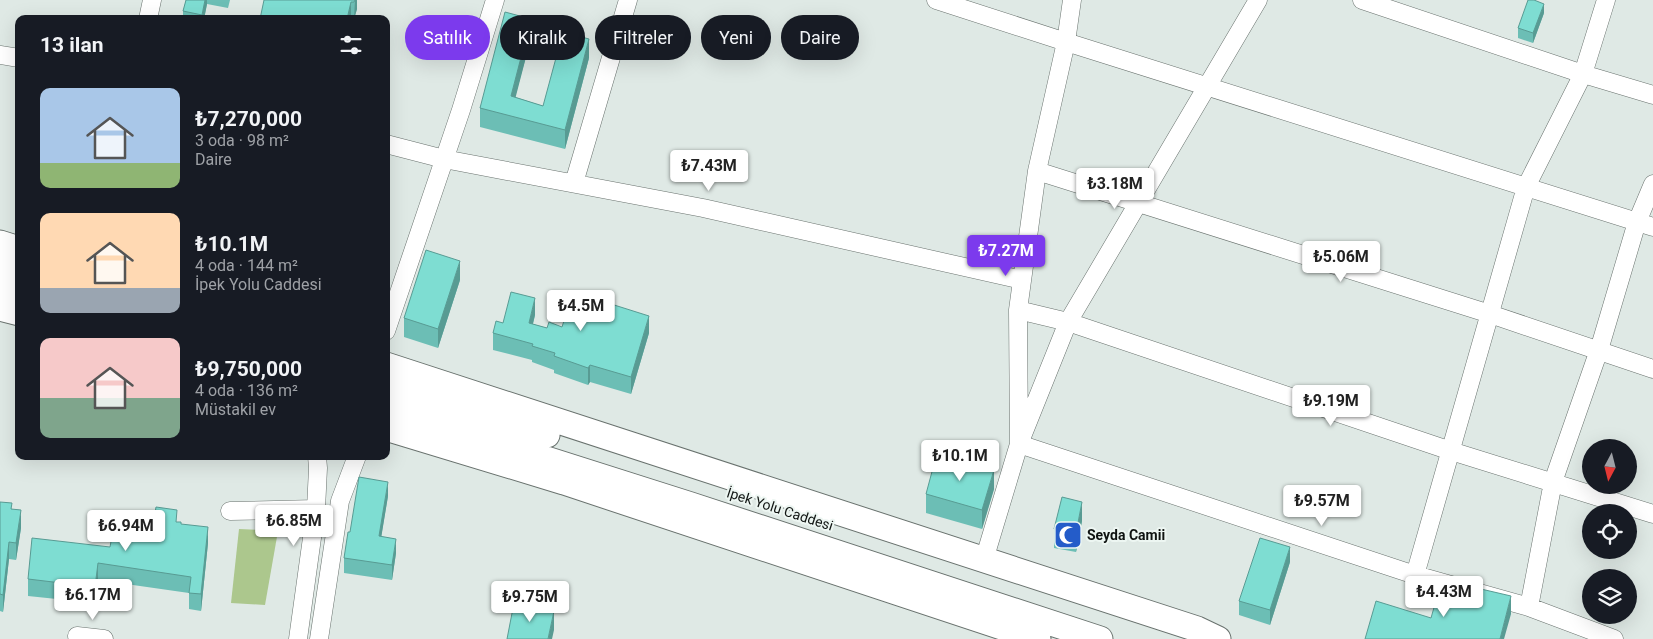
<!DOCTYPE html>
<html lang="tr">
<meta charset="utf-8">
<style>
body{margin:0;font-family:Roboto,sans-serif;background:#242831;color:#f1f3f6;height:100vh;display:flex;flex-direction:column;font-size:19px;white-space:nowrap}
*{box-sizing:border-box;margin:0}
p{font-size:16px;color:#9ea1a6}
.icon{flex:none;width:28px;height:28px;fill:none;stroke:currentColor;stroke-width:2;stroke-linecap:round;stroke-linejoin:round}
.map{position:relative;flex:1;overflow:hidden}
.drawer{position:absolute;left:15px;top:15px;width:375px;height:445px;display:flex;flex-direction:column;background:#171b24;border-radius:10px;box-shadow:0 5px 20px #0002}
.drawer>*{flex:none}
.top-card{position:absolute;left:405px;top:15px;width:475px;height:45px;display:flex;gap:10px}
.needle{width:32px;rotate:187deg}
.fabs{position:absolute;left:1582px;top:439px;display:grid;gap:10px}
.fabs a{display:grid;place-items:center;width:55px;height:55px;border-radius:50%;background:#171b24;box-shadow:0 5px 20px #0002;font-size:25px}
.price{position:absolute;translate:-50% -42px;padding:0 11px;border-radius:5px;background:#fff;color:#222;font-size:16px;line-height:32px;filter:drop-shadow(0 1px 2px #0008)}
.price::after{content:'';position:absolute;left:50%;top:30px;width:15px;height:11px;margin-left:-8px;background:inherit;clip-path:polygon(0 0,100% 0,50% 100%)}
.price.current{background:#7c3aed;color:#fff}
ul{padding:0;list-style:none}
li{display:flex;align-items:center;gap:15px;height:125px;padding:0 25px}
li span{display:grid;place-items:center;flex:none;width:140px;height:100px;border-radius:10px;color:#555}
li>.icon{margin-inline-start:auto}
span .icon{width:60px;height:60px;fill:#fffc;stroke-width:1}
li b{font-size:21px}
h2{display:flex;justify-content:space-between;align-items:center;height:60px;padding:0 25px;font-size:21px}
.tag{padding:0 18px;border-radius:22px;background:#171b24;box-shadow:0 5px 20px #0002;font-size:18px;line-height:45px}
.tag.current{background:#7c3aed;color:#fff}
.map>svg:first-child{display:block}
.green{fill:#acc78d}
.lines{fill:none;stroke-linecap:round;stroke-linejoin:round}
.minor-casing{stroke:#69726e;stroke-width:19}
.highway-casing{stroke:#69726e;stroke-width:27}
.minor{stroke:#fff;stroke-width:18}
.highway{stroke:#fff;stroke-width:25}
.wall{fill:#6cbeb5}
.shaded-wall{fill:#589b93}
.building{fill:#7eddd2;stroke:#589b93}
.labels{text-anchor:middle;stroke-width:4;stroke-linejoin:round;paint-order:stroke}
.street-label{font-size:14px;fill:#0f1311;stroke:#edf6f2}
.poi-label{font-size:14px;font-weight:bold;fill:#0f1311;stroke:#edf6f2;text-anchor:start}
</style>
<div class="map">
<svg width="1653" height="639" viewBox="0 0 1653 639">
<rect width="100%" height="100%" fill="#dfe9e5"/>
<!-- green -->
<path class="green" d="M239 529 278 531 265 605 231 603Z"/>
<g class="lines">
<defs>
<path id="minor" d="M936 0 1066 42 1653 227
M1258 0 1068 322 1019 444 1415 575 1529 607 1614 639
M1362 0 1583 74 1653 95
M148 19 152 0
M0 55 19 58
M386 144 444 159 703 208 1022 280
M1037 171 1490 314 1653 369
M574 183 628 0
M1018 310 1068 322 1451 451 1653 514
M386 331 461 110 495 0
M230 511 316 509
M984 560 1019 444 1018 310 1037 171 1066 42 1072 0
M1415 575 1526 187 1583 74 1606 0
M1529 607 1553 482 1599 350 1637 222 1653 184
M77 636 104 639
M298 639 316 509 318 468 317 456
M319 639 340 501 357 456"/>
<path id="highway" d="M0 243 19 249
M0 263 19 269
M0 287 19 293
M0 308 19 313
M386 365 1197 629 1218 639
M386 385 547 435
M386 408 691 505 1100 639
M386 428 564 482 1038 639"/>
</defs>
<!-- minor casing -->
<use href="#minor" class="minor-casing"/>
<!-- highway casing -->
<use href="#highway" class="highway-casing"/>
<!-- minor -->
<use href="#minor" class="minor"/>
<!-- highway -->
<use href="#highway" class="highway"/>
</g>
<!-- wall -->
<path class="wall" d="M186 0H230L228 8 207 4 204 19H183V11Z
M357 0V9L354 19H260Z
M1544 13 1533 43 1518 38V28Z
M531 38 515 97 543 106 589 58 565 149 480 127V108Z
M19 173V210H16V192Z
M460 280 438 348 404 337V318Z
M535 315 533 324 547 328 562 327 649 333 631 394 590 382 588 385 554 373V370L532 362V360L493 350V333L503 323Z
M994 489 982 529 926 513V494Z
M388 496 381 537 396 553 392 580 344 573V558L350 532Z
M0 502 12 509 21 528 16 560 9 559 3 612 0 611Z
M1082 521 1076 552 1054 548V529Z
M177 522 208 543 201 611 189 609V593L98 580 95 603 28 596V579L110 547Z
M1290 562 1270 625 1239 615V601Z"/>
<!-- shaded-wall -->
<path class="shaded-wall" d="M205 0H207V4L204 19H202V15Z
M355 0H357V9L354 19Z
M351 2V19H347Z
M1544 4V13L1533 43V33Z
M531 19V38L511 115V96Z
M589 39V58L565 149V130Z
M460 261V280L438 348V329Z
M535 298V315L529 339V323Z
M649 316V333L631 394V377Z
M590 365V382L588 385V368Z
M994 470V489L982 529V510Z
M388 482V496L379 551V536Z
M1082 502V521L1076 552V533Z
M21 510V528L16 560V543Z
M208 527V543L201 611V594Z
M396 539V553L392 580V565Z
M9 542V559L3 612V595Z
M1290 547V562L1270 625V610Z
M98 563V580L95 603V587Z
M1511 596V614L1504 639H1500Z
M554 611V630L552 639H548Z"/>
<!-- building -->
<path class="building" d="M186 0H205L202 15 183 11Z
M264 0H355L354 2H351L347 19H260Z
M1528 0H1534L1544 4 1533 33 1518 28Z
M505 12 531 19 511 96 543 106 563 32 589 39 565 130 480 108Z
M19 173V193L16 192Z
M426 250 460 261 438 329 404 318Z
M511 292 535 298 529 323 547 328 549 322 562 327 573 292 649 316 631 377 590 365 588 368 554 356 555 353 532 346 533 344 493 333 496 321 503 323Z
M937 453 994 470 982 510 926 494Z
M359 477 388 482 379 536 396 539 392 565 344 558 348 532H350Z
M1062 497 1082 502 1076 533 1054 529Z
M0 502 12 503 11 509 21 510 16 543 9 542 3 595 0 594Z
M156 507 177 510 176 522H181V524L208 527 201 594 189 593 191 577 98 563 95 587 28 579 32 538 110 547 116 514 154 519Z
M1260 538 1290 547 1270 610 1239 601Z
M1441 583 1480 593 1481 589 1511 596 1500 639H1365L1376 601 1431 618Z
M514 603 554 611 548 639H507Z"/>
<!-- icons -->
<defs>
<symbol id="mosque-square" viewBox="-11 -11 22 22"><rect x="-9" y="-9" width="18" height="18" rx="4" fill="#245cc9" stroke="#edf6f2"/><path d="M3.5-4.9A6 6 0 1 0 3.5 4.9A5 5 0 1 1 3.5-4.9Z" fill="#fff"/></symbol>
</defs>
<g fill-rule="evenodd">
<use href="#mosque-square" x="1052" y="519" width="32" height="32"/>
</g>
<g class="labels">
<!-- street labels -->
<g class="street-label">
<text transform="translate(780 509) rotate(18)" y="5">İpek Yolu Caddesi</text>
</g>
<!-- poi labels -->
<g class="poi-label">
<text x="1087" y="540">Seyda Camii</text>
</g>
</g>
</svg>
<div class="fabs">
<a><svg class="needle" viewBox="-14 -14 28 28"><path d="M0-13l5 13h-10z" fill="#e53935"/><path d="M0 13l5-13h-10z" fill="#9ea1a6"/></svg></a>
<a><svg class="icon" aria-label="locate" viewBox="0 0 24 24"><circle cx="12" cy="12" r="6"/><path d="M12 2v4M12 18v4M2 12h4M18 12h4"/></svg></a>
<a><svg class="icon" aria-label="layers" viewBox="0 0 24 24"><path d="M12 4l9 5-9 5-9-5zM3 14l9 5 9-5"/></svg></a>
</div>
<b class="price" style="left:709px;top:192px">₺7.43M</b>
<b class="price" style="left:1115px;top:210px">₺3.18M</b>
<b class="price current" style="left:1006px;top:277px">₺7.27M</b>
<b class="price" style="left:1341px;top:283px">₺5.06M</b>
<b class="price" style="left:581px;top:332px">₺4.5M</b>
<b class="price" style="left:1331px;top:427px">₺9.19M</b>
<b class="price" style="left:960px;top:482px">₺10.1M</b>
<b class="price" style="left:1322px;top:527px">₺9.57M</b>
<b class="price" style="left:294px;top:547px">₺6.85M</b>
<b class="price" style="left:126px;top:552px">₺6.94M</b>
<b class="price" style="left:1444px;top:618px">₺4.43M</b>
<b class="price" style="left:93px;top:621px">₺6.17M</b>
<b class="price" style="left:530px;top:623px">₺9.75M</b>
<div class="top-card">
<a class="tag current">Satılık</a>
<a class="tag">Kiralık</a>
<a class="tag">Filtreler</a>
<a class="tag">Yeni</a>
<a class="tag">Daire</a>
</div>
<section class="drawer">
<h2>13 ilan<svg class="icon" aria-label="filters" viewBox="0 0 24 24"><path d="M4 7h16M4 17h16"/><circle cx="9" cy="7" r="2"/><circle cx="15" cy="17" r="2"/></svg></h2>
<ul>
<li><span style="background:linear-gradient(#a9c7e8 75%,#8fb573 0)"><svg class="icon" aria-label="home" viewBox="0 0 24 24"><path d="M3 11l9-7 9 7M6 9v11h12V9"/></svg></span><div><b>₺7,270,000</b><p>3 oda · 98 m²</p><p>Daire</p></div></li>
<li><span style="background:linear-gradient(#ffd9b3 75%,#9aa5b1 0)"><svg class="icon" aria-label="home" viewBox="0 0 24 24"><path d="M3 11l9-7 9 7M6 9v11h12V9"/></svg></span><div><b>₺10.1M</b><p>4 oda · 144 m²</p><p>İpek Yolu Caddesi</p></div></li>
<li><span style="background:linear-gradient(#f6c9c9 60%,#7fa58c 0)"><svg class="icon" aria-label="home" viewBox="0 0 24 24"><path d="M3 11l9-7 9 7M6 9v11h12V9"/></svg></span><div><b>₺9,750,000</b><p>4 oda · 136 m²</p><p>Müstakil ev</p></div></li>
</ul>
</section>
</div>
